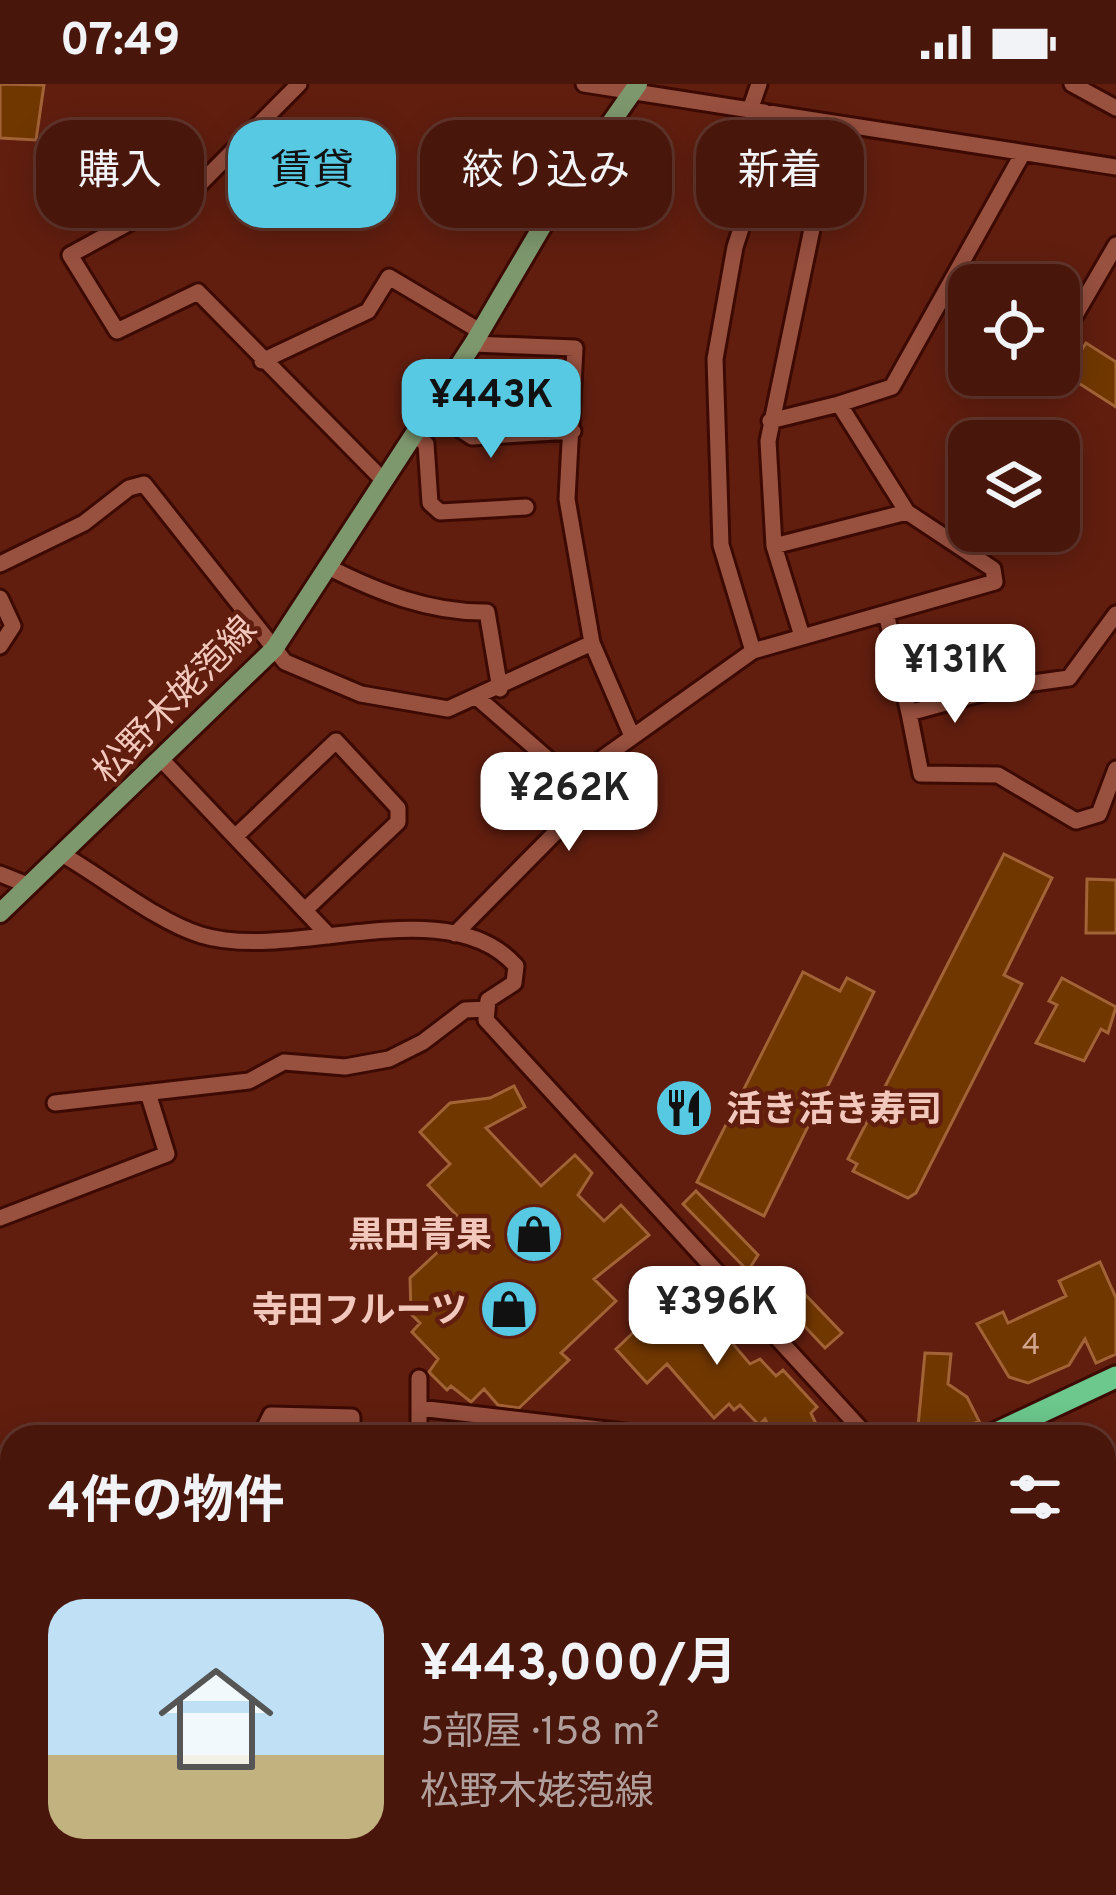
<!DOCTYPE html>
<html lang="ja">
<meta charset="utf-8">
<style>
body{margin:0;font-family:Overpass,"Noto Sans JP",sans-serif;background:#501f14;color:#f1f3f6;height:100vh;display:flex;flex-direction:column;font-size:45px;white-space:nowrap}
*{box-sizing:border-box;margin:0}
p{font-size:39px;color:#b19f9d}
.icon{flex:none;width:66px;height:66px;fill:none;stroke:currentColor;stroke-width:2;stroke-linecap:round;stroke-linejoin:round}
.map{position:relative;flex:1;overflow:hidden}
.drawer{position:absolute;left:0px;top:1341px;width:1116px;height:471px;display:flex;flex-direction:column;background:#49160b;border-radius:36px 36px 0 0;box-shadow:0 6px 30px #0003,0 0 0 3px #61352c}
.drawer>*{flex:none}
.hud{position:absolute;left:36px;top:36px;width:1044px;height:108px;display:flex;gap:24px}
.controls{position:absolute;left:948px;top:180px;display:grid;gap:24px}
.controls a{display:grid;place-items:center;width:132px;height:132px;border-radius:24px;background:#49160b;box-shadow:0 6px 30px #0003,0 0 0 3px #61352c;font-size:60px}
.price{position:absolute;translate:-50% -102px;padding:0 27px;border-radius:24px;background:#fff;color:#222;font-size:39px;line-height:78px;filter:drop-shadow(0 3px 6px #0008)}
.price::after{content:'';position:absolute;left:50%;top:72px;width:36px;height:27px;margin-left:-18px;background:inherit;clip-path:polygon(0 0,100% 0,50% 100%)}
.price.selected{background:#57c9e2;color:#111}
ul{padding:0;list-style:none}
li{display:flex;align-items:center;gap:36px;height:300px;padding:0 48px}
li+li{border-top:3px solid #61352c}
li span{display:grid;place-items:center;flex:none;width:336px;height:240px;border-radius:36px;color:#555}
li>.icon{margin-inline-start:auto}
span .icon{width:144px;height:144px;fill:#fffc;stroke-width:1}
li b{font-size:51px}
h2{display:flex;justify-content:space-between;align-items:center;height:144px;padding:0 48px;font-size:51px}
.chip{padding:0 42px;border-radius:36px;background:#49160b;box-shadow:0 6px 30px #0003,0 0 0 3px #61352c;font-size:42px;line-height:108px}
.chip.selected{background:#57c9e2;color:#111}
.status{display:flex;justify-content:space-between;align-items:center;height:84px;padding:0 60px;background:#49160b;direction:ltr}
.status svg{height:33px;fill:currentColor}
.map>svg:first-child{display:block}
.building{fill:#713701;stroke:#a26337;stroke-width:3}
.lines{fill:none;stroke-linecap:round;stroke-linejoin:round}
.minor-casing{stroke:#3c0a02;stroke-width:21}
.major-casing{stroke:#3c0a02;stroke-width:24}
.highway-casing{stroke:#3c0a02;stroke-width:27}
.minor{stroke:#98503f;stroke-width:15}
.major{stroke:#7e986e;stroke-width:18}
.highway{stroke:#6cc88d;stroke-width:21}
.labels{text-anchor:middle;stroke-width:9;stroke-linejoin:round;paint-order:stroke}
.number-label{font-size:30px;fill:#d2a48e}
.street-label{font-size:36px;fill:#f2c8bd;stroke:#611e0f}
.poi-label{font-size:36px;font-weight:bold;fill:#f2c8bd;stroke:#611e0f;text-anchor:end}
</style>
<div class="status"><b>07:49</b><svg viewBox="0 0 49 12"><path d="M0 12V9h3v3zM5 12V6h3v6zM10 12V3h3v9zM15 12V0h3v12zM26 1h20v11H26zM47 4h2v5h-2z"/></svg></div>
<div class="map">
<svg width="1116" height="1811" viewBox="0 0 1116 1811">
<rect width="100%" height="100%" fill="#611e0f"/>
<!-- building -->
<path class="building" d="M0 0 44 1 36 56 0 54Z
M1086 259 1116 278V323L1066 291Z
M1004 770 1052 794 1004 891 1022 900 916 1109 908 1114 853 1087 857 1080 848 1075Z
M1087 795 1116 796V849H1086Z
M803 888 840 907 847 894 874 908 764 1132 697 1098Z
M1062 894 1116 923 1108 949 1101 945 1084 977 1036 959 1057 921 1049 917Z
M514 1002 525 1023 486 1044 541 1102 575 1071 592 1089 578 1111 604 1137 621 1121 649 1151 594 1195 616 1217 561 1269 569 1276 519 1324 498 1321 484 1305 471 1318 451 1302 447 1306 429 1288 438 1275 412 1248 420 1239 411 1230 410 1194 442 1164 479 1155 428 1101 450 1080 420 1048 450 1019 490 1014Z
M671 1003 704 1018 692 1043 662 1021Z
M696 1107 758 1171 748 1187 683 1120Z
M1100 1178 1116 1214V1270L1096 1279 1085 1255 1069 1281 1028 1299 1009 1293 977 1240 1003 1228 1008 1239 1066 1212 1059 1197Z
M683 1201 750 1280 760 1275 776 1292 783 1286 817 1323 811 1329 822 1353H774L765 1335 759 1341 740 1321 734 1326 729 1320 714 1334 667 1280 647 1299 616 1265Z
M796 1201 842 1249 825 1264 780 1216Z
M925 1269 951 1270 948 1300 967 1313 979 1337 945 1353H917Z"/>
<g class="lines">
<defs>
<path id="minor" d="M299 0 200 100 70 171 117 247 198 208 384 397
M584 0 1116 83
M1072 0 1116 24
M750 26 759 0
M1059 259 1116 161
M473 260 575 264 567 415 592 559 632 652
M262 277 368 227 389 193 478 246
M1034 302 1040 291
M431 326 472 353 573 347
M770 337 839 320
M415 351 426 360 430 419 440 428 526 423
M774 462 907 428
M0 480 84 439 129 404 144 400 285 578 361 610 448 625 592 559
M328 483C378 508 430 529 487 528L500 605
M0 514 13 542 0 562
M886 529 909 629
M1116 530 1069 594 1004 603 909 629 921 690 998 691 1076 737 1099 730 1116 685
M802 552 774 462 768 357 834 39
M753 567 721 461 715 275 735 163 763 77 764 28
M479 615 572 696 753 567 995 498 993 485 907 428 839 320 892 303 1023 69
M163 677 329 852
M236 752 336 657 398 724V738L306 825
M65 772C105 795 158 838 201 851 291 879 448 804 516 882L514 899 488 916 486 936 868 1353
M0 790 30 802
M455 850 558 746 493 690
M55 1019 249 997 284 978 345 983 389 975 423 958 465 926 487 925
M0 1134 167 1070 148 1009
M419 1294V1353
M419 1324 667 1353
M260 1353 271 1331 352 1333V1353
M1106 1487 1116 1484
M1104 1614 1114 1607
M1104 1711 1116 1707
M410 1800 417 1811
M551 1800 554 1811
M802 1811 808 1800
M1080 1811 1116 1801"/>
<path id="major" d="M0 829 274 565 473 260 563 107 638 0"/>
<path id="highway" d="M988 1353 1116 1293
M0 1772 12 1767"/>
</defs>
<!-- minor casing -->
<use href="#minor" class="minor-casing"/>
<!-- major casing -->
<use href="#major" class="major-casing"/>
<!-- highway casing -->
<use href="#highway" class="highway-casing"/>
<!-- minor -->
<use href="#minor" class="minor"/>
<!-- major -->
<use href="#major" class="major"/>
<!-- highway -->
<use href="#highway" class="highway"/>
</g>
<!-- icons -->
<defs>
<symbol id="restaurant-disc" viewBox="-11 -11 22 22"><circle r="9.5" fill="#57c9e2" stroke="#611e0f"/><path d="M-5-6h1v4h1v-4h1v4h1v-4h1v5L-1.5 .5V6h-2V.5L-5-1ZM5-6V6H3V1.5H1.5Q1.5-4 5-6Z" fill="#111"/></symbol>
<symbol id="shop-disc" viewBox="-11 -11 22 22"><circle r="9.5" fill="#57c9e2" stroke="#611e0f"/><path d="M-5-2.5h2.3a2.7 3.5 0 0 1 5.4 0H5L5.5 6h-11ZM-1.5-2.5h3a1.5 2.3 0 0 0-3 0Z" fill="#111"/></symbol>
</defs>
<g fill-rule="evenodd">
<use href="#restaurant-disc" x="651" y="991" width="66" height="66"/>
<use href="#shop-disc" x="501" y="1117" width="66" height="66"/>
<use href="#shop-disc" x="476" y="1192" width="66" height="66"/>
</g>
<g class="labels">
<!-- number labels -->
<g class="number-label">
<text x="1031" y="1270">4</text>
</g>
<!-- street labels -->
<g class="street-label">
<text transform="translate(174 615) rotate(-46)" y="13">松野木姥萢線</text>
</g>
<!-- poi labels -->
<g class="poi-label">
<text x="726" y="1037" text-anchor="start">活き活き寿司</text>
<text x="492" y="1163">黒田青果</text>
<text x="467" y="1238">寺田フルーツ</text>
</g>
</g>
</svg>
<div class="controls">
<a><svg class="icon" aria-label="locate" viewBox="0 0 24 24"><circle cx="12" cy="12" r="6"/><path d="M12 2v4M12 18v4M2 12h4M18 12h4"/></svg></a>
<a><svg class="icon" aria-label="layers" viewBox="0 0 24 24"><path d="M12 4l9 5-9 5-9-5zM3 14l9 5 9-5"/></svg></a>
</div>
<b class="price selected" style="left:491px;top:377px">¥443K</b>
<b class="price" style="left:955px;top:642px">¥131K</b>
<b class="price" style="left:569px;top:770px">¥262K</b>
<b class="price" style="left:717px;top:1284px">¥396K</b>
<div class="hud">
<a class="chip">購入</a>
<a class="chip selected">賃貸</a>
<a class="chip">絞り込み</a>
<a class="chip">新着</a>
</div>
<section class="drawer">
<h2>4件の物件<svg class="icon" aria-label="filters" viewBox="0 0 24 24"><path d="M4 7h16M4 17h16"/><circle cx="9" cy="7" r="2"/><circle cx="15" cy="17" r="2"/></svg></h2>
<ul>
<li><span style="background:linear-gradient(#bfe0f5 65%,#c2b280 0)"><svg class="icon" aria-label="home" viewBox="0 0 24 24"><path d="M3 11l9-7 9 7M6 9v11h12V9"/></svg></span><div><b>¥443,000/月</b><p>5部屋 · 158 m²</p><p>松野木姥萢線</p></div></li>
</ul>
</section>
</div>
